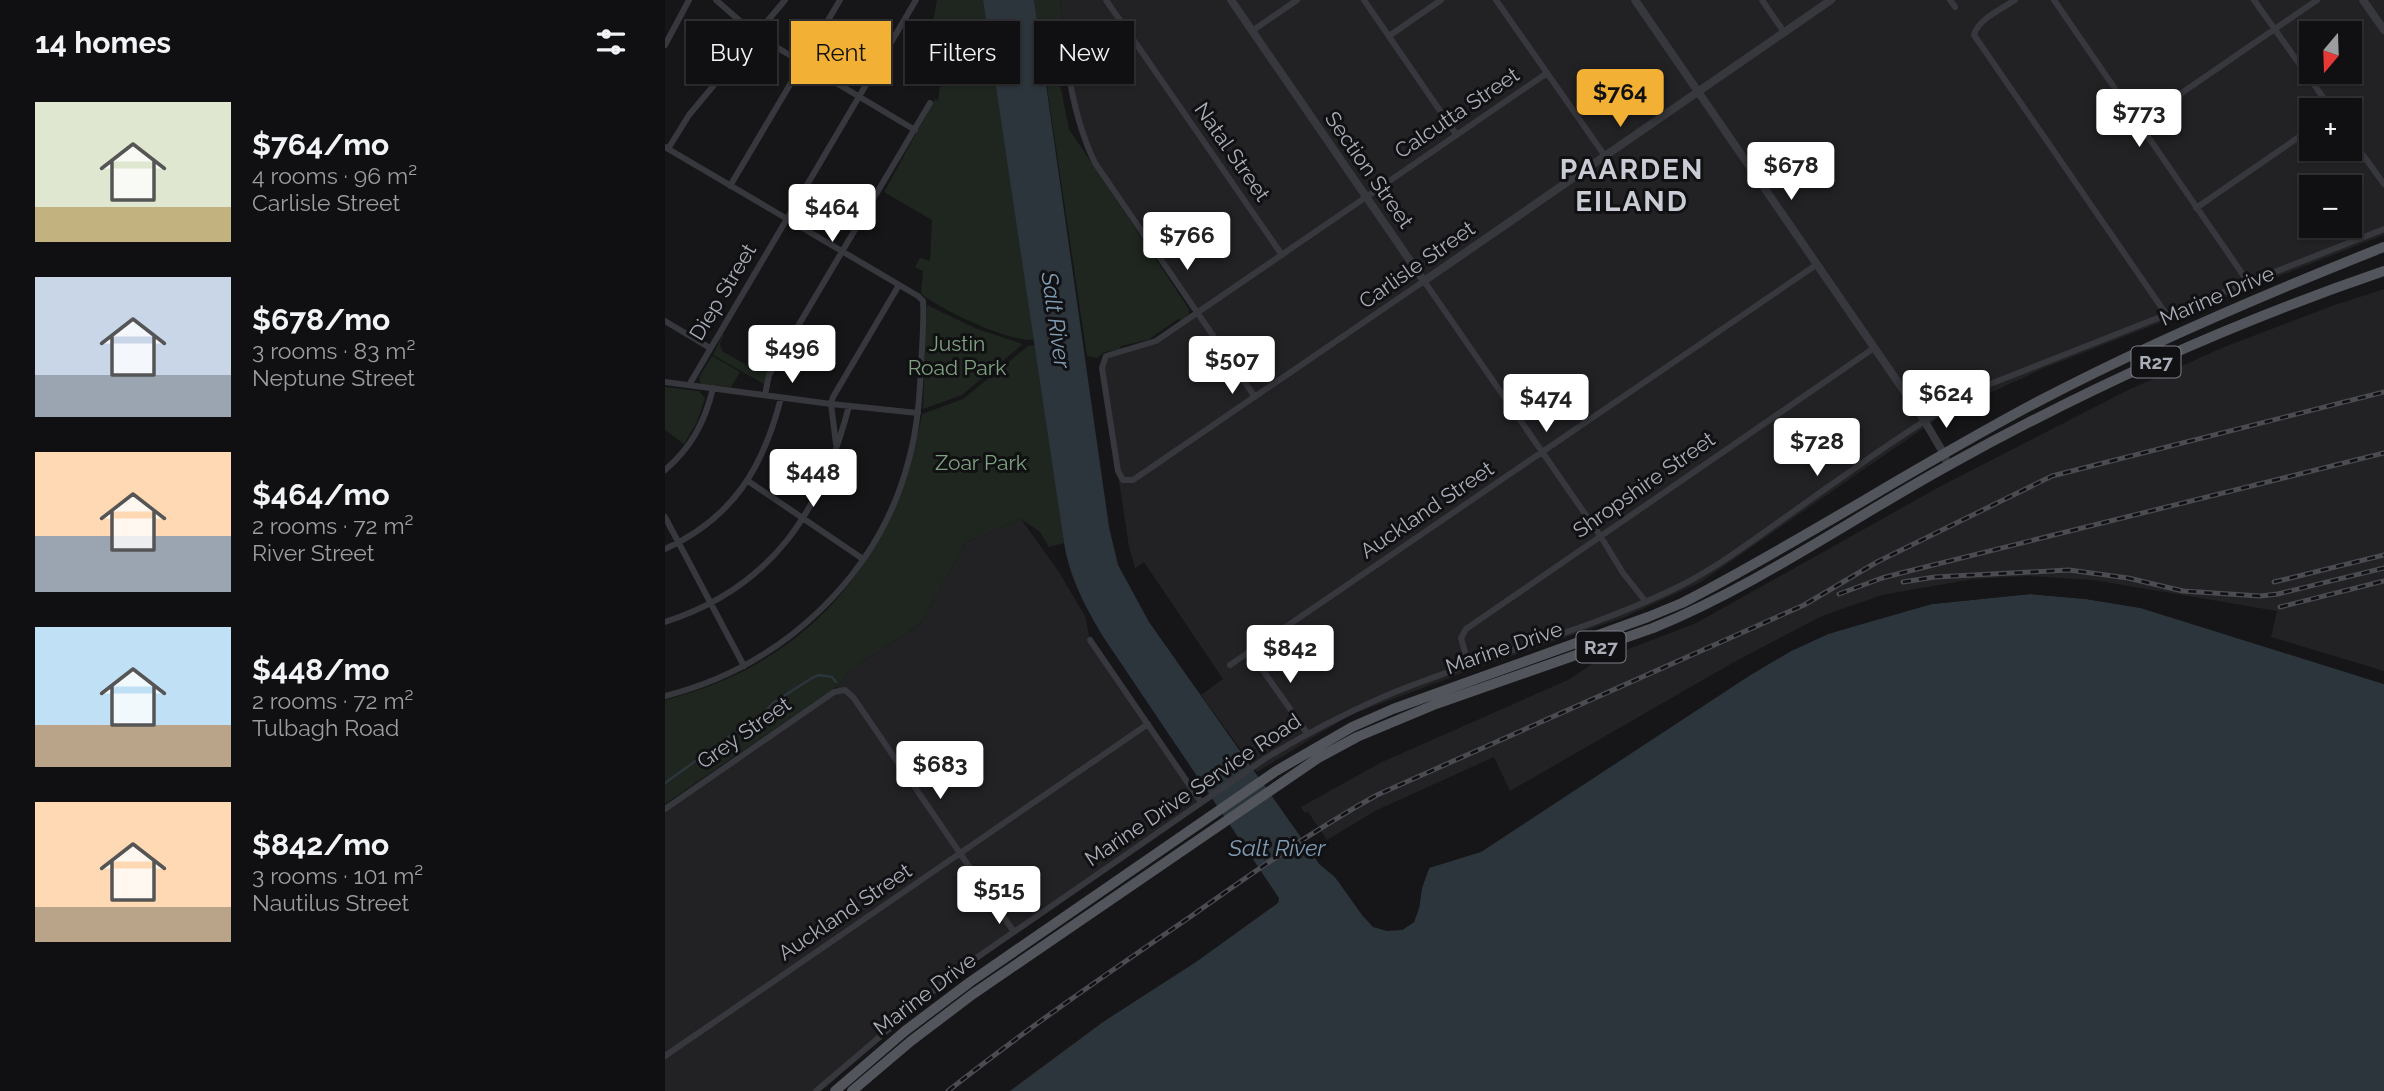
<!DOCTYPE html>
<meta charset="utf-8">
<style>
body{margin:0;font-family:Raleway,sans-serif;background:#1e1e20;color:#f1f3f6;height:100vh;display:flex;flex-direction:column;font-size:26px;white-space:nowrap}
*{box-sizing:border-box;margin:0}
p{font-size:23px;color:#9c9d9f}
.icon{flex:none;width:38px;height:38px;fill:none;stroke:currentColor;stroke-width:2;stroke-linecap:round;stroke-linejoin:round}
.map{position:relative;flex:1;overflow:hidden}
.details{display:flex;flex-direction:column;background:#101012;width:665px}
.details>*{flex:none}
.guide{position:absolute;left:21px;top:21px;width:665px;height:63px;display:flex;gap:14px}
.needle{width:46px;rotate:199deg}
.tools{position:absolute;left:1634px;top:21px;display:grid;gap:14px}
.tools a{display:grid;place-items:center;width:63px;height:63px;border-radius:0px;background:#101012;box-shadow:0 2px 5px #0004,0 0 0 2px #303032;font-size:35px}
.price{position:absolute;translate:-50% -60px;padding:0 16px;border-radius:7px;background:#fff;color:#222;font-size:23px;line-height:46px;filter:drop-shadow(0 2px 4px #0008)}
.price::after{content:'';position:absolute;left:50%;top:42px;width:21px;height:16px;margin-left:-10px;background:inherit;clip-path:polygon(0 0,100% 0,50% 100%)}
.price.selected{background:#f2b134;color:#111}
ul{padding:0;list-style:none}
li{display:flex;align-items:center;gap:21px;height:175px;padding:0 35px}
li span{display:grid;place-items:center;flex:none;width:196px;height:140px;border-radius:0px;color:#555}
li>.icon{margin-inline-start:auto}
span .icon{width:84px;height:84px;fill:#fffc;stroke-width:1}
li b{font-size:30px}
h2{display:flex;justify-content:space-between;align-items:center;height:84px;padding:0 35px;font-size:30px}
.chip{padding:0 24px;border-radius:0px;background:#101012;box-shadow:0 2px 5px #0004,0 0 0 2px #303032;font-size:24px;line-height:63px}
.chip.selected{background:#f2b134;color:#111}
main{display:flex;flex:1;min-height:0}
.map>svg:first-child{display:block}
.built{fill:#222225;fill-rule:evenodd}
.green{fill:#1e261f}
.water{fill:#2c353c}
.pier{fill:#161618}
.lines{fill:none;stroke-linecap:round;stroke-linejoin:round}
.stream{stroke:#2c353c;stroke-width:2.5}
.minor{stroke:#37383d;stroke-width:6}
.tertiary{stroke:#37383d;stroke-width:8}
.primary{stroke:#53555c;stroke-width:10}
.rail-casing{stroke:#4a4c52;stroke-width:5}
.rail{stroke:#111113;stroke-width:2.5;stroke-dasharray:8;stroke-linecap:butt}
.labels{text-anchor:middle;stroke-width:6;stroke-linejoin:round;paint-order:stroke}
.shield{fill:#111113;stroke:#7b7e86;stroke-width:2}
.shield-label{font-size:19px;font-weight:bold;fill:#a8adb8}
.street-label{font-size:21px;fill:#a8adb8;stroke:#111113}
.park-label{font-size:21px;fill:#7fa381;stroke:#111113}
.water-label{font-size:23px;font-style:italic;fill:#7f9bb3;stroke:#111113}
.district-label{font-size:28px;font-weight:bold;letter-spacing:2px;fill:#c9ccd4;stroke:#111113}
</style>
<main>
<section class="details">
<h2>14 homes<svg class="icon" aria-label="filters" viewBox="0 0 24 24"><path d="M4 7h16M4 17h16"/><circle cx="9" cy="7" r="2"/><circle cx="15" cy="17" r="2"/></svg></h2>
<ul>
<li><span style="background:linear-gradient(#dfe7d0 75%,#c2b280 0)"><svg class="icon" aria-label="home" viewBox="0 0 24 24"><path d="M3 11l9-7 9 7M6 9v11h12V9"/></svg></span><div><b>$764/mo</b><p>4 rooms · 96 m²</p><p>Carlisle Street</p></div></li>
<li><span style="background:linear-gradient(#c9d6e8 70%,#9aa5b1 0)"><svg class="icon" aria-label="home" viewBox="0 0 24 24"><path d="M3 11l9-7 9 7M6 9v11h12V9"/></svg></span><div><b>$678/mo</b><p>3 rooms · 83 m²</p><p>Neptune Street</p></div></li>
<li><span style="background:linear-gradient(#ffd9b3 60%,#9aa5b1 0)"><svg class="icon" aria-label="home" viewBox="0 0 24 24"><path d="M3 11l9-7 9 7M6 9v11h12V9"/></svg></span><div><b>$464/mo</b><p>2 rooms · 72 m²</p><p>River Street</p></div></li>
<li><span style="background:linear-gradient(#bfe0f5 70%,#b9a48a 0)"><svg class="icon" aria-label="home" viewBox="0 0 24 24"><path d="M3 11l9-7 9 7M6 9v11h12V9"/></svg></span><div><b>$448/mo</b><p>2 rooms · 72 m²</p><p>Tulbagh Road</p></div></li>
<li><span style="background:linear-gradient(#ffd9b3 75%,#b9a48a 0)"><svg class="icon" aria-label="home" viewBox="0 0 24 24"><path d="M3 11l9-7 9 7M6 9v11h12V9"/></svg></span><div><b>$842/mo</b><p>3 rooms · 101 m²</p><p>Nautilus Street</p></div></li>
</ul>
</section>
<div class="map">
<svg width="1719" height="1091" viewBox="0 0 1719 1091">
<rect width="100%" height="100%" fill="#161618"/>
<!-- built -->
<path class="built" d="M395 0H1719V235L1377 369 1279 414 1036 582 960 617 806 670 685 715 592 772 536 695 558 679 479 562 470 568 464 547 437 368 439 360 486 344 533 312 430 163 417 134 404 68ZM1647 33H1685V72H1647ZM1647 110H1685V149H1647ZM1647 187H1685V226H1647Z
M1719 289V671L1606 637 1612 611 1428 580 1364 576 1309 579 1217 595 1157 616 1069 662 845 791 829 757 710 811 662 840 643 812 640 813 636 807 717 762 905 679 930 662 1031 623 1276 486 1461 391 1559 347 1670 305Z
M356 519 394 572 420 616 425 640 536 802 291 972 151 1091H0V809L169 692 183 671 255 624 301 542Z"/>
<!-- green -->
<path class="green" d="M272 0H318L369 340C341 341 279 311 256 294L258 271 250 267 255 258 265 261 267 220 219 192 270 99 273 101 275 84 264 78 268 21Z
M369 0H395L402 58 390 59 404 129 524 309V314L518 320 513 319 483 340 456 346 454 350 440 352 432 358 422 356Z
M262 305 312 329 358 344 297 395 258 409Z
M58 334 59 335 55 343 57 351 94 372 101 371 109 361 99 384 48 355Z
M370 345 399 543 384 547 375 532 356 519 301 542 255 624 183 671 174 685 0 804V700C146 663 230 559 257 414L298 399 363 346Z
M47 356 75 372 66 387 36 384 34 377Z
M0 387 34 391 40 398 32 422 19 444 0 430Z"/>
<!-- water -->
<path class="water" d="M318 0H369L444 527 453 565 484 622 654 863 670 877 708 927 737 930 749 922 754 908 757 888 764 868 816 852 1084 676 1126 651 1163 634 1223 615 1267 604 1365 594 1421 599 1476 608 1719 684V1091H345L438 1022 531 962 613 903 614 898 439 638C421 608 405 579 399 543Z"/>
<!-- pier -->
<path class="pier" d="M1365 591 1422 595 1478 605 1719 681V684L1476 608 1421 599 1365 594 1267 604 1163 634 1126 651 1038 701 1124 648 1162 631 1266 601Z
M652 855 673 874 699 913 710 923 722 927 736 926 746 920 753 887 761 866 769 863 764 868 757 887 754 908 749 922 737 930 722 931 708 927 697 915 670 877 654 864 650 857Z"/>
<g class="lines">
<!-- stream -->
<path class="stream" d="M0 783 68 734 93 719 108 703 147 678 154 675 167 677 171 682"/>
<!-- minor -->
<path class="minor" d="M51 0 91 35 250 130
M441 0 617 255
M699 0 791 134
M831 0 940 156
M1097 0 1119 32
M1285 0 1290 7
M1350 0C1337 9 1313 19 1309 35L1501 314
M1389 0 1583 282
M1589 0 1667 110
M587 31 632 0
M724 36 776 0
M0 45 24 0
M403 69C408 103 415 132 430 163L590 397
M882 73 491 341 441 356 437 368 453 471 458 480H468L759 281 936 537 958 573 981 602
M1473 123 1652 0
M1685 137 1719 184
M0 147 253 296 258 301C259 317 258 332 257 349 255 386 254 423 244 459 214 577 116 667 0 696
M3 149 24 115 120 0
M65 186 175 0
M1531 208 1647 128
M0 321 45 348
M0 382 166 404 253 413
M24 385 251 0
M100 395 104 375 265 103
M171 444 166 404 168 397 234 285
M0 470C26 448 40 422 48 388
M83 481 198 559
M0 517 79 666
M0 549C68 518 98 468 116 398
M0 622C107 588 157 510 184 406
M425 640 536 802
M585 652 642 733
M565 665 1151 265
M804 666 796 638 801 629 1209 348
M0 809 169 692 180 690 188 697 349 932
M0 1056 483 724
M151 1091 291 972 601 758C639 735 677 715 718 697 815 656 920 633 1015 586 1054 566 1090 539 1125 514 1189 469 1251 422 1320 386L1719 229"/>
<!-- tertiary -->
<path class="tertiary" d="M566 0 759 281 1166 0
M970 0 1259 420 1279 454 1283 466
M1698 0 1719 30"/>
<!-- primary -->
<path class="primary" d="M170 1091 240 1031 305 982 611 771 687 727 728 709 983 617 1017 603C1139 540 1254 464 1376 400 1487 342 1602 293 1719 247
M187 1091 246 1041 308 994 653 758 692 737 771 704 988 628C1093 585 1186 519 1284 465 1423 388 1569 322 1719 271"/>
<defs>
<path id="rail" d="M1238 582 1270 577 1404 570 1463 578 1518 591 1595 596 1613 594 1719 568
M1609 582 1719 555
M1174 594 1217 578 1240 572 1719 453
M1615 607 1719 581
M283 1091C361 1029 443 973 525 917 586 874 647 831 712 795L1139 605 1212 562 1387 476 1719 392"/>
</defs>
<!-- rail casing -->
<use href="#rail" class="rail-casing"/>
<!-- rail -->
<use href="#rail" class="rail"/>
</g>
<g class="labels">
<!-- shield labels -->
<g class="shield">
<rect x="1466.5" y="346.5" width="49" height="31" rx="5"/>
<rect x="911.5" y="631.5" width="49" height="31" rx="5"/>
</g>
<g class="shield-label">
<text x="1491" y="369">R27</text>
<text x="936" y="654">R27</text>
</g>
<!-- street labels -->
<g class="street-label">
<text transform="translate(792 113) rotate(-34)" y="7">Calcutta Street</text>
<text transform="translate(567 152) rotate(55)" y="7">Natal Street</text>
<text transform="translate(704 170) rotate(55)" y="7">Section Street</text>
<text transform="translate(752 265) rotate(-35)" y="7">Carlisle Street</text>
<text transform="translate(58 292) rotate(-59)" y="7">Diep Street</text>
<text transform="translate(1552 296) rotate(-23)" y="7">Marine Drive</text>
<text transform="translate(979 485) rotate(-35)" y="7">Shropshire Street</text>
<text transform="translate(762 510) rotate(-34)" y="7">Auckland Street</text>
<text transform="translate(839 648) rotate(-19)" y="7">Marine Drive</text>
<text transform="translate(79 733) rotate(-35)" y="7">Grey Street</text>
<text transform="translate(528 790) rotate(-34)" y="7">Marine Drive Service Road</text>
<text transform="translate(180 912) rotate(-34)" y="7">Auckland Street</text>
<text transform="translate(260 994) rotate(-37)" y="7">Marine Drive</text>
</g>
<!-- park labels -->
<g class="park-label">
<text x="292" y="351">Justin<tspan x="292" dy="24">Road Park</tspan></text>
<text x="316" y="470">Zoar Park</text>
</g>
<!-- water labels -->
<g class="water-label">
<text transform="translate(391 320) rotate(82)" y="8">Salt River</text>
<text x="612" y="856">Salt River</text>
</g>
<!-- district labels -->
<g class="district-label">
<text x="967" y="179">PAARDEN<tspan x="967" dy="32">EILAND</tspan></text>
</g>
</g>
</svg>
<div class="tools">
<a><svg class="needle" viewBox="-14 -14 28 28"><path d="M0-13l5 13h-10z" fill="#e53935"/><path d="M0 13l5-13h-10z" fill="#9c9d9f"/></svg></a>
<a>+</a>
<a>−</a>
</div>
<b class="price selected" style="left:955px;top:129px">$764</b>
<b class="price" style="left:1474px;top:149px">$773</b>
<b class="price" style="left:1126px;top:202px">$678</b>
<b class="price" style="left:167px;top:244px">$464</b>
<b class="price" style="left:522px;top:272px">$766</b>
<b class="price" style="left:127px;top:385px">$496</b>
<b class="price" style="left:567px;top:396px">$507</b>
<b class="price" style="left:1281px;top:430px">$624</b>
<b class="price" style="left:881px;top:434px">$474</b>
<b class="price" style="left:1152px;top:478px">$728</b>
<b class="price" style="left:148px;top:509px">$448</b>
<b class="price" style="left:625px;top:685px">$842</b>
<b class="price" style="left:275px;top:801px">$683</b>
<b class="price" style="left:334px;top:926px">$515</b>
<div class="guide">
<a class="chip">Buy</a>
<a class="chip selected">Rent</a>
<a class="chip">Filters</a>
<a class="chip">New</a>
</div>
</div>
</main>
